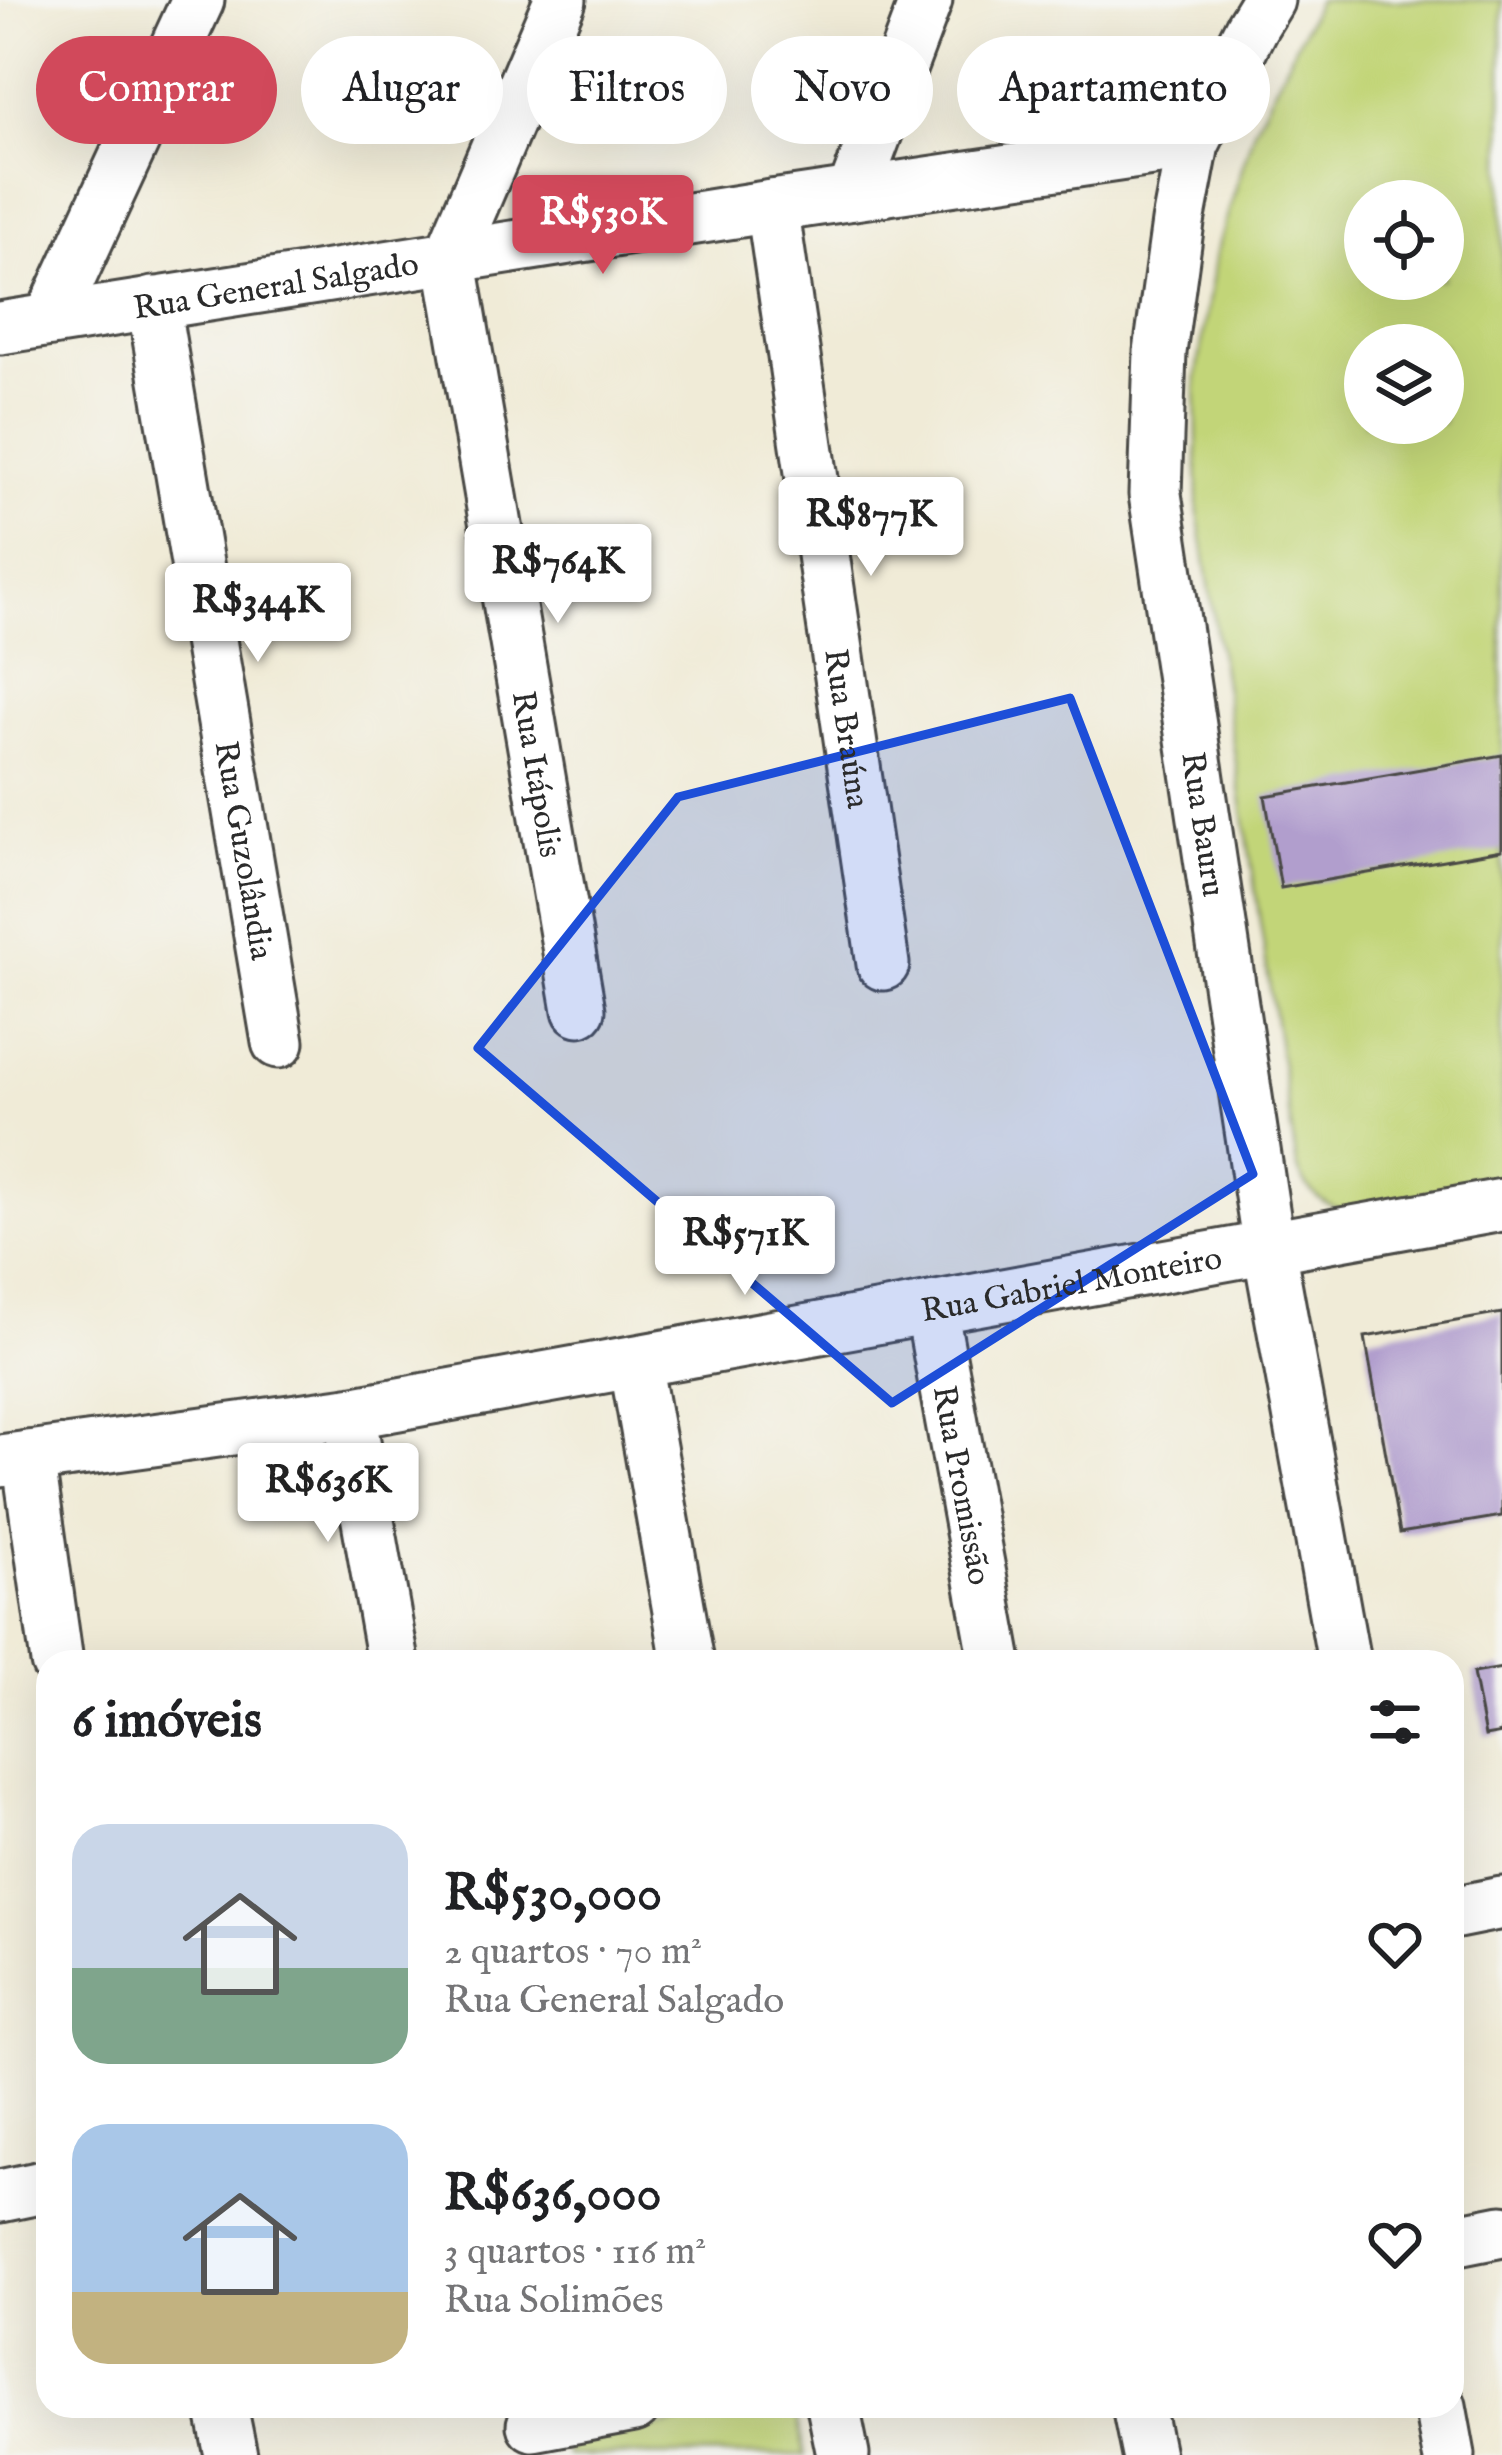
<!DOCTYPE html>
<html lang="pt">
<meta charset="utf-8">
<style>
body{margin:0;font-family:"IM FELL English",serif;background:#f6f6f6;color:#202124;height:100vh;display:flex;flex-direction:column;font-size:45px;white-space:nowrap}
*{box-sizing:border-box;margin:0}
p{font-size:39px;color:#757577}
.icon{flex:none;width:66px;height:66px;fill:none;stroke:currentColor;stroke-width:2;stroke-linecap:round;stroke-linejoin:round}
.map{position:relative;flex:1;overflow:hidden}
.details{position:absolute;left:36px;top:1650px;width:1428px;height:768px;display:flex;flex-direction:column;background:#fff;border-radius:36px;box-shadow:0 12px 48px #0002}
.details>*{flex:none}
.top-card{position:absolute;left:36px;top:36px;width:1431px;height:108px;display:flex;gap:24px}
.controls{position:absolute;left:1344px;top:180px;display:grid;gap:24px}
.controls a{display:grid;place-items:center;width:120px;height:120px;border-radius:50%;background:#fff;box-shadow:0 12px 48px #0002;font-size:60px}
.price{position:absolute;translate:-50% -102px;padding:0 27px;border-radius:12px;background:#fff;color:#222;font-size:39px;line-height:78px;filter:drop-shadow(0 3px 6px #0008)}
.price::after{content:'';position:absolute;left:50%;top:72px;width:36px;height:27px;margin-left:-18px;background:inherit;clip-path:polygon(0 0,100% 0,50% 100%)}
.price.selected{background:#d1495b;color:#fff}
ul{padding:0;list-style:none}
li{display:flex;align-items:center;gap:36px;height:300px;padding:0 36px}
li span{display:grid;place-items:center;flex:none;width:336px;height:240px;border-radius:36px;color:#555}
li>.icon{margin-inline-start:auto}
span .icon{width:144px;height:144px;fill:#fffc;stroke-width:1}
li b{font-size:51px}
h2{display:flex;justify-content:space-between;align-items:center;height:144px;padding:0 36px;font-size:51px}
.chip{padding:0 42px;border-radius:54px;background:#fff;box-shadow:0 12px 48px #0002;font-size:42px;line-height:108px}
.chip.selected{background:#d1495b;color:#fff}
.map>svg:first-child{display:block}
.green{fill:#c2d578;stroke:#768052;stroke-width:3;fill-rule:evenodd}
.building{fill:#b19ecd}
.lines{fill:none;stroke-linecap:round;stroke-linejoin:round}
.minor-casing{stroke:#494845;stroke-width:57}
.minor{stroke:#fff;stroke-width:51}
.marked{fill:#1d4ed8;fill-opacity:0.2;stroke:#1d4ed8;stroke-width:9;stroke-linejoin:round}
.labels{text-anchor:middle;stroke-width:9;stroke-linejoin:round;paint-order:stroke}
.street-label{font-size:33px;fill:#2b2b2b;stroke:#f6f6f2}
</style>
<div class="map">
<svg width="1502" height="2455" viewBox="0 0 1502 2455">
<rect width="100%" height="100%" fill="#f6f6f2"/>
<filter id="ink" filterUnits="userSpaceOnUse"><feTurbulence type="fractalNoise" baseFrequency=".00833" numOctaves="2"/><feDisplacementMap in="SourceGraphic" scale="24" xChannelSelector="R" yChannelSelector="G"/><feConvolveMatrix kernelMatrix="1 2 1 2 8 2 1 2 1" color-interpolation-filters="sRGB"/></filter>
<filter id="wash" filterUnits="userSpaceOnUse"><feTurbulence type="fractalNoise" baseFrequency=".004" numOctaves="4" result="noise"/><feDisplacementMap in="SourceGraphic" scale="48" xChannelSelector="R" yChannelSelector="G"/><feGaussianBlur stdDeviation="2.7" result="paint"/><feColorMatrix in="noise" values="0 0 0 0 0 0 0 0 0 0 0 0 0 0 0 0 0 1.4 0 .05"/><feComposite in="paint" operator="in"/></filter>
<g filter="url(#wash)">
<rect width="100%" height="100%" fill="#f0ebd7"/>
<!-- green -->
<path class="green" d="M1318 0H1502V1185L1349 1212C1323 1205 1307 1193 1297 1167L1198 512 1196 381 1216 253 1254 129ZM1365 201H1443V279H1365ZM1365 345H1443V423H1365Z
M765 2406H795L805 2455H567L565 2445Z"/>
<g id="blocks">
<!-- building -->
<path class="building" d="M1502 755V850L1281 888 1265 796Z
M1502 1313V1516L1400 1533 1365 1337Z
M1502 1668V1733L1485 1736 1473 1673Z"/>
</g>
</g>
<g filter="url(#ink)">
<use href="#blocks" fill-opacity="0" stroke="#494845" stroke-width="3"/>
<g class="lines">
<defs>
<g id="minor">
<path id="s1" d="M560 0 450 257 579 1010"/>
<path id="s2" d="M1268 0 1251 28 1193 144 1178 222 1160 352 1155 494 1269 1249 1344 1662"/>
<path d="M853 194 926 0"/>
<path id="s3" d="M772 206 883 964"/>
<path id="s4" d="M153 303 278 1042"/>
<path d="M50 320 198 0"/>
<path id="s5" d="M0 328 772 206 1193 144"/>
<path id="s6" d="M931 1308 996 1662"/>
<path d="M635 1362 688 1662"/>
<path d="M349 1413 393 1662"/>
<path d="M28 1457 57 1662"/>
<path id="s7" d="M0 1461 349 1413 1502 1205"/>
<path d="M1452 1913 1502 1903"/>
<path d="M0 2196 48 2186"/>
<path d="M1452 2241 1502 2231"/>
<path d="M221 2406 231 2455"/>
<path d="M833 2406 843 2455"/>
<path d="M1138 2406 1148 2455"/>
<path d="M1440 2406 1449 2455"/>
<path d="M533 2425 634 2406"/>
</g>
</defs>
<!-- minor casing -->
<use href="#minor" class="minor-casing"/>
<!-- minor -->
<use href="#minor" class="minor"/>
</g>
</g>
<!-- marked area -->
<path class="marked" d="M1070 698 1253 1174 892 1403 478 1048 678 797Z"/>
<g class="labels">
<!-- street labels -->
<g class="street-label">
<text dy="12" stroke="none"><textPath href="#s5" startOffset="279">Rua General Salgado</textPath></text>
<text dy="12" stroke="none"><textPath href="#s3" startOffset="528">Rua Braúna</textPath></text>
<text dy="12" stroke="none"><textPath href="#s1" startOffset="804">Rua Itápolis</textPath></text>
<text dy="12" stroke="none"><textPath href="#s2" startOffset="849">Rua Bauru</textPath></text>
<text dy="12" stroke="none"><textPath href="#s4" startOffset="555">Rua Guzolândia</textPath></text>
<text dy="12" stroke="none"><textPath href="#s7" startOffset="1086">Rua Gabriel Monteiro</textPath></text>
<text dy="12" stroke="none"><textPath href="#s6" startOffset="180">Rua Promissão</textPath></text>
</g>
</g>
</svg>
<div class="controls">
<a><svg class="icon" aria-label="locate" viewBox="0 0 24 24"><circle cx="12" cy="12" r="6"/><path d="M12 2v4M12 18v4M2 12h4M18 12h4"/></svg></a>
<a><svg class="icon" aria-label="layers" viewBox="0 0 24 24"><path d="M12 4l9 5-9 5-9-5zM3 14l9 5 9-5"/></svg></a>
</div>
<b class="price selected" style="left:603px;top:277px">R$530K</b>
<b class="price" style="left:871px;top:579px">R$877K</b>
<b class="price" style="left:558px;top:626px">R$764K</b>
<b class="price" style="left:258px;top:665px">R$344K</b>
<b class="price" style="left:745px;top:1298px">R$571K</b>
<b class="price" style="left:328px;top:1545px">R$636K</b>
<div class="top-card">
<a class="chip selected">Comprar</a>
<a class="chip">Alugar</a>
<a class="chip">Filtros</a>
<a class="chip">Novo</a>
<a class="chip">Apartamento</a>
</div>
<section class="details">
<h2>6 imóveis<svg class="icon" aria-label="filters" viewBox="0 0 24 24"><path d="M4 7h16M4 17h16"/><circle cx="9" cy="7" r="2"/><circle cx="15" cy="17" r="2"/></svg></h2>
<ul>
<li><span style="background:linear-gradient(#c9d6e8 60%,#7fa58c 0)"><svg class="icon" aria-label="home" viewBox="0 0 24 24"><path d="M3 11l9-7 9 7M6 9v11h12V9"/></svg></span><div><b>R$530,000</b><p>2 quartos · 70 m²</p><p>Rua General Salgado</p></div><svg class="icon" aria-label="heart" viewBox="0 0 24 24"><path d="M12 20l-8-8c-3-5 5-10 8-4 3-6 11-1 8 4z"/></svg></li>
<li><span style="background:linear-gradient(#a9c7e8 70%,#c2b280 0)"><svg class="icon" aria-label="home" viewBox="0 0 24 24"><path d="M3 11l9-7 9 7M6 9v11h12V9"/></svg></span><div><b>R$636,000</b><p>3 quartos · 116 m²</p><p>Rua Solimões</p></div><svg class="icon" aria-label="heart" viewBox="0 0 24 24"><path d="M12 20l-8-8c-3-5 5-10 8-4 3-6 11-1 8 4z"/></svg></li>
</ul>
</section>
</div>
